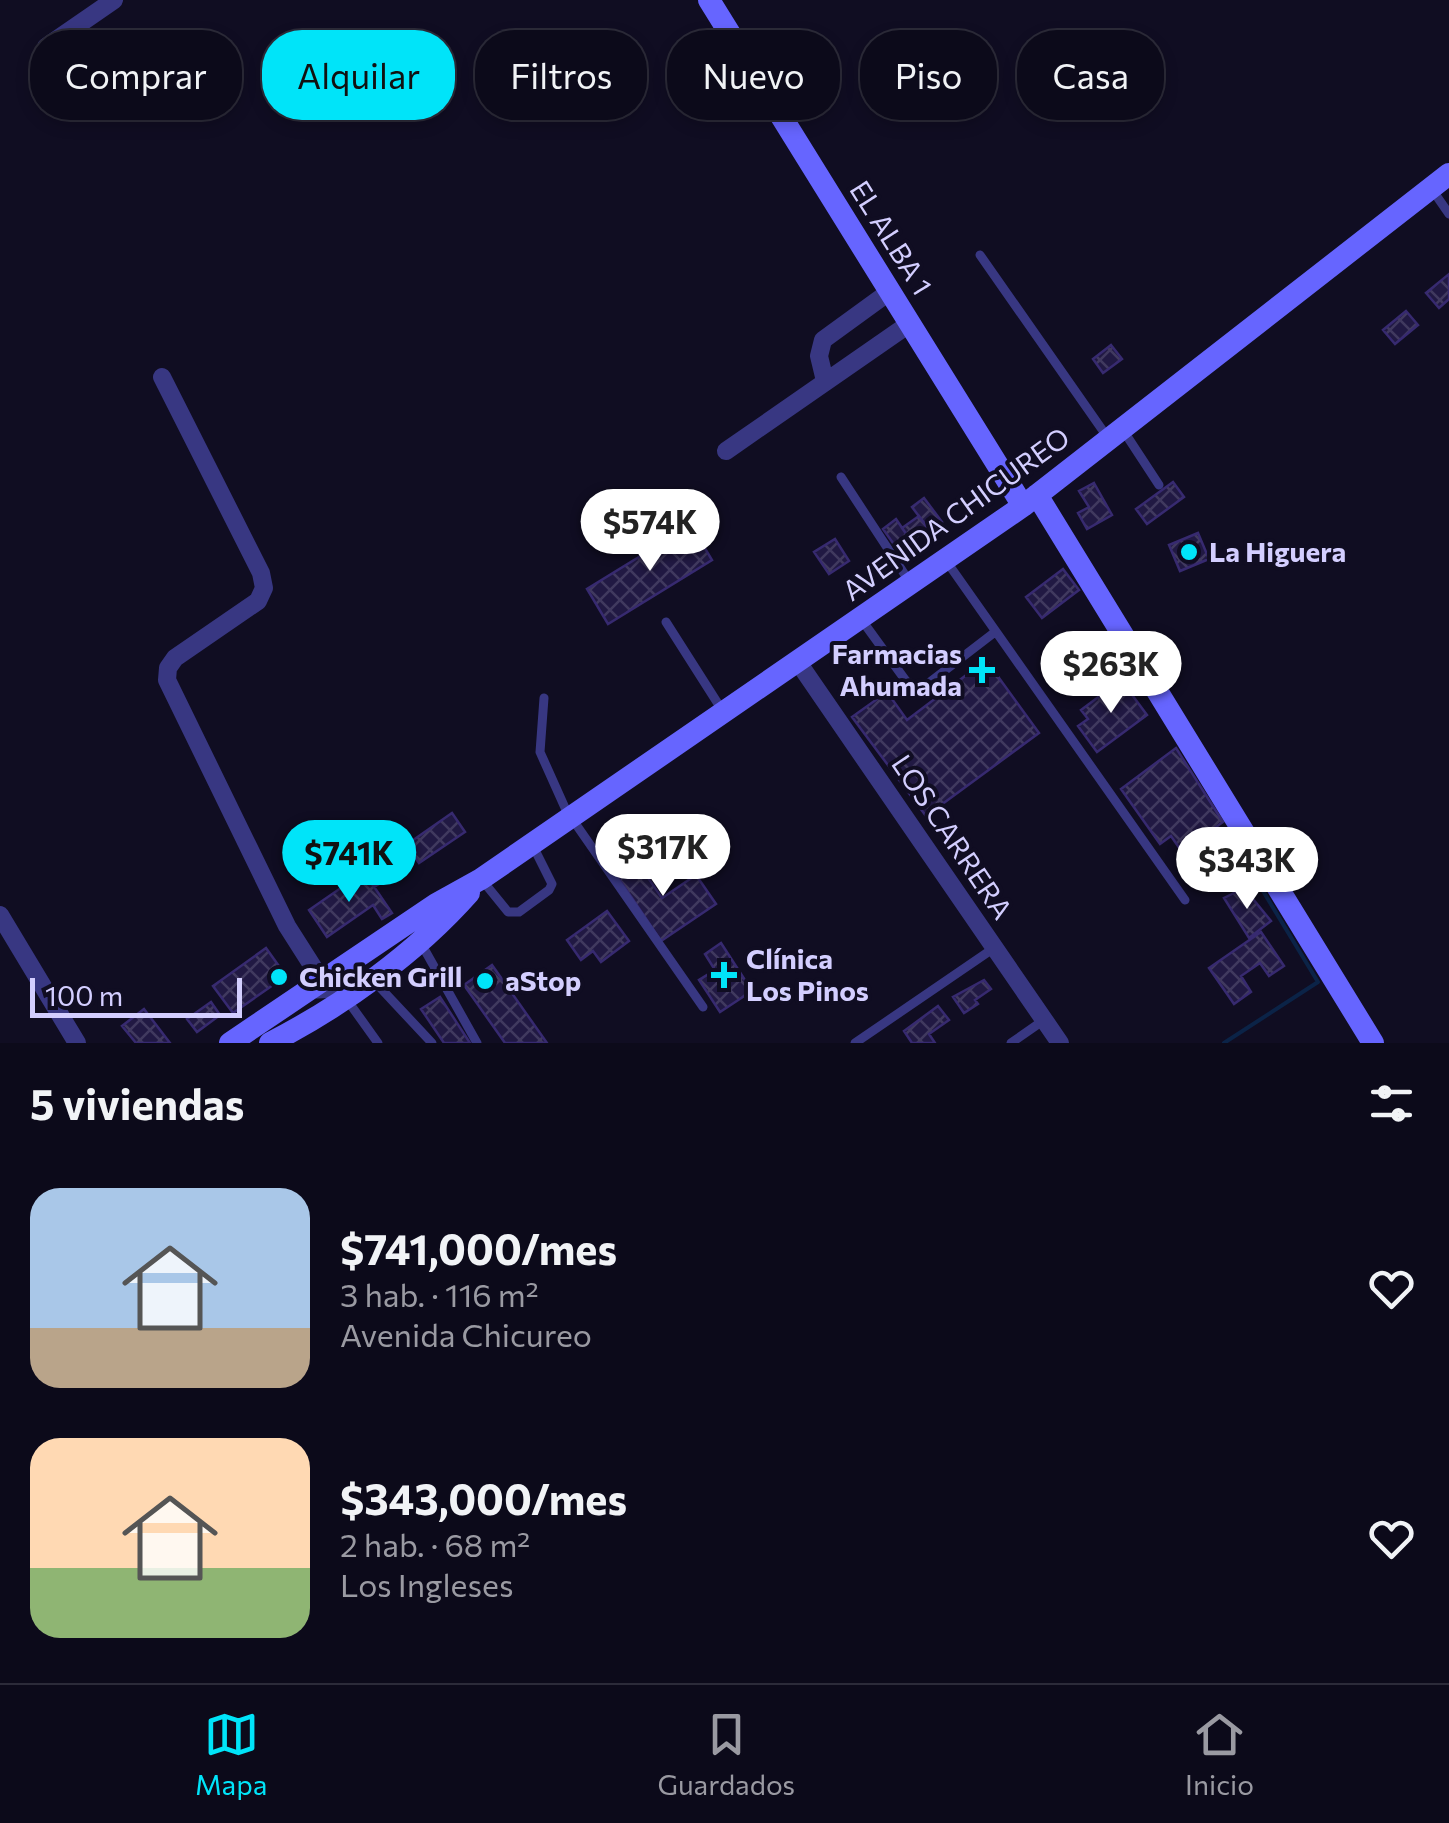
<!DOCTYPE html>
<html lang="es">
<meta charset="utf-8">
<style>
body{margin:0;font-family:Commissioner,sans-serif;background:#151323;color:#f1f3f6;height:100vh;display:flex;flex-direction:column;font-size:38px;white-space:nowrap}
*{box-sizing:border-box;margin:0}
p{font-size:32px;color:#9a9aa2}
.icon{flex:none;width:55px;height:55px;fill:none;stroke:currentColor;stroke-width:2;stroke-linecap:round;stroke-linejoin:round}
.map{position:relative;height:1043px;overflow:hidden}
.panel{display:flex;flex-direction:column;background:#0c0a1a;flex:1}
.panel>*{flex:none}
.banner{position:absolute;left:30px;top:30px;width:1390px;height:90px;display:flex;gap:20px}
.scale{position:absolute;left:30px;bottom:25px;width:212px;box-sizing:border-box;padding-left:10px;border:5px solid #d3ceff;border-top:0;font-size:28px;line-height:35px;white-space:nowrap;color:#d3ceff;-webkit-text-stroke:8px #100d22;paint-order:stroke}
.price{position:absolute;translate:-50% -85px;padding:0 22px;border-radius:35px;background:#fff;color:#222;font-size:32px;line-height:65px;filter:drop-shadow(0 2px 5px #0008)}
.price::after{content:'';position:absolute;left:50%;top:60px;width:30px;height:22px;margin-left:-15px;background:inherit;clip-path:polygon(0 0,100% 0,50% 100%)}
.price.selected{background:#00e4f9;color:#111}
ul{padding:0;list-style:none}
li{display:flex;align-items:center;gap:30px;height:250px;padding:0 30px}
li span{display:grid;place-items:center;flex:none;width:280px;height:200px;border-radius:30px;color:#555}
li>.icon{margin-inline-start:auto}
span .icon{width:120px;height:120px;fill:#fffc;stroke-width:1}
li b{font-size:42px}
h2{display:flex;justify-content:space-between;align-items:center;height:120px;padding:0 30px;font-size:42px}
.tag{padding:0 35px;border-radius:40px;background:#0c0a1a;box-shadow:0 5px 15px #0003,0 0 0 2px #2c2b39;font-size:35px;line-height:90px}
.tag.selected{background:#00e4f9;color:#111}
.dock{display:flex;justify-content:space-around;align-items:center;height:140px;border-top:2px solid #2c2b39;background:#0c0a1a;font-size:28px;color:#9a9aa2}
.dock a{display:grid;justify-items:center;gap:5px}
.dock .selected{color:#00e4f9}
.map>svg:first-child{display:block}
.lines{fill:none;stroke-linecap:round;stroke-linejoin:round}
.stream{stroke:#0b2347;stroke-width:4}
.building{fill:url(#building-cross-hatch);stroke:#372a70;stroke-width:2.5}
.lane{stroke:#383782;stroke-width:9}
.street{stroke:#383782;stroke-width:18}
.secondary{stroke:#6665ff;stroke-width:22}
.poi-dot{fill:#00e4f9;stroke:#100d22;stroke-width:4}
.labels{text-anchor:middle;stroke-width:8;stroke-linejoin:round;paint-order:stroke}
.street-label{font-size:28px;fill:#d3ceff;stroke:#100d22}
.poi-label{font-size:28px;font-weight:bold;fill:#d3ceff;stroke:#100d22;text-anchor:start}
</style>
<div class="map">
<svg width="1449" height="1043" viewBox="0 0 1449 1043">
<defs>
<pattern id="building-cross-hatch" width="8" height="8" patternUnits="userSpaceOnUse" patternTransform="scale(2.5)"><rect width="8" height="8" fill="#211943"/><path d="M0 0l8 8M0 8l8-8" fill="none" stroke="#40395f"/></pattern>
</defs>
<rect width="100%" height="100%" fill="#100d22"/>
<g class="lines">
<!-- stream -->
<path class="stream" d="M1224 1043 1318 982 1228 833"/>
</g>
<!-- building -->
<path class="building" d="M1449 274V299L1439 308 1426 293Z
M1406 311 1418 325 1395 344 1383 330Z
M1111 345 1122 359 1103 373 1093 359Z
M1173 482 1184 497 1147 524 1136 509Z
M1094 483 1112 515 1087 529 1078 513 1089 507 1079 491Z
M924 498 942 522 930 531 912 507Z
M919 516 928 528 911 541 902 528Z
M896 519 911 541 898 550 883 529Z
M691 525 712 560 608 624 587 589Z
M1198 533 1209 559 1180 571 1169 545Z
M835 539 849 561 829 574 814 552Z
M1063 569 1079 590 1042 618 1026 597Z
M986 660 1039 733 926 816 852 717 887 692 907 720Z
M1121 680 1147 715 1097 752 1078 726 1088 719 1081 710Z
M1176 748 1223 822 1182 852 1171 836 1160 844 1121 789Z
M452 813 465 832 419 863 406 845Z
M398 850 408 866 374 887 364 872Z
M631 853 662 898 696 875 716 904 661 941 611 867Z
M364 872 392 913 382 919 373 905 327 937 309 910Z
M1244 888 1271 921 1249 938 1224 898Z
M607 911 629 941 601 962 593 951 581 960 567 940Z
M1261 932 1284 966 1269 976 1260 963 1241 976 1251 992 1234 1004 1209 968Z
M721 943 752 991 720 1012 699 980 715 970 705 954Z
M266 948 286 976 233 1013 213 986Z
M492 965 547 1043H505L464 985Z
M984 980 991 989 975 1000 978 1004 964 1013 953 997Z
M440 997 470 1043H444L421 1009Z
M211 1002 220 1015 197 1032 187 1019Z
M938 1006 949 1020 929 1034 935 1043H912L904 1031Z
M144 1009 170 1043H136L122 1026Z"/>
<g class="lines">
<!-- lane -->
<path class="lane" d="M1431 188 1449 214
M980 255 1108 438
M1123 430 1159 485
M841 477 909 581
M947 562 1185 900
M861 619 906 681 915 686 926 685 995 632
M666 622 722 710
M544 698 540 752 566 810 703 1007
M482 880 508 912H519L549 890 552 884 533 846
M422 945 477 1043
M373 980 432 1043
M317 994 339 993 345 997 378 1043
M855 1043 994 948
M1011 1043 1044 1020"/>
<!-- street -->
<path class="street" d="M46 47 114 0
M162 377 261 573 264 588 258 601 175 658 168 668 167 680 287 926 322 981
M825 381 819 356 823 340 889 292
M726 451 909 324
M798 662 1060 1043
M0 915 77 1043"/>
<!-- secondary -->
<path class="secondary" d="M709 0 1023 506
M1037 495 1373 1043
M230 1043 436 904 481 879 1023 506 1449 174
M270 1043C342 1006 415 954 469 893"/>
</g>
<!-- markers -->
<g class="poi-dot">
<circle cx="1189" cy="552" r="10"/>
<path d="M977 655h10v10h10v10h-10v10h-10v-10h-10v-10h10z"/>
<path d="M719 960h10v10h10v10h-10v10h-10v-10h-10v-10h10z"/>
<circle cx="279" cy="977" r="10"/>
<circle cx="485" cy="981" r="10"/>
</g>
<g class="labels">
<!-- street labels -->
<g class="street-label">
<text transform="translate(891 238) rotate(58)" y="10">EL ALBA 1</text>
<text transform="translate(956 514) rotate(-36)" y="10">AVENIDA CHICUREO</text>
<text transform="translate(952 837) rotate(56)" y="10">LOS CARRERA</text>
</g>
<!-- poi labels -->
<g class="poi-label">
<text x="1209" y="562">La Higuera</text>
<text x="962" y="664" text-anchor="end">Farmacias<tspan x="962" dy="32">Ahumada</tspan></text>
<text x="746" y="969">Clínica<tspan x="746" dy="32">Los Pinos</tspan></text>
<text x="299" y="987">Chicken Grill</text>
<text x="505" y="991">aStop</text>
</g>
</g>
</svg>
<div class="scale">100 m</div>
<b class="price" style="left:650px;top:574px">$574K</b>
<b class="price" style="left:1111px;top:716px">$263K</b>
<b class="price" style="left:663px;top:899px">$317K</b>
<b class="price selected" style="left:349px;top:905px">$741K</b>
<b class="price" style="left:1247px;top:912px">$343K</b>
<div class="banner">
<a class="tag">Comprar</a>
<a class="tag selected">Alquilar</a>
<a class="tag">Filtros</a>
<a class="tag">Nuevo</a>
<a class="tag">Piso</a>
<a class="tag">Casa</a>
</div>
</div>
<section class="panel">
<h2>5 viviendas<svg class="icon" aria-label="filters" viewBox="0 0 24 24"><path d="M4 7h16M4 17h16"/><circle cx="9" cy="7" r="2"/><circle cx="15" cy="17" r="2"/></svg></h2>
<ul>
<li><span style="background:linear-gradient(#a9c7e8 70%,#b9a48a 0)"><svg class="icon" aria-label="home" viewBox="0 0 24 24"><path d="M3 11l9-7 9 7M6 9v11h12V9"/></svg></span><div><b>$741,000/mes</b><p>3 hab. · 116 m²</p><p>Avenida Chicureo</p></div><svg class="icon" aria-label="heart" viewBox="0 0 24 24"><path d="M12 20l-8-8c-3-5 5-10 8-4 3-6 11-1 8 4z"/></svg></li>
<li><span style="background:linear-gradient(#ffd9b3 65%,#8fb573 0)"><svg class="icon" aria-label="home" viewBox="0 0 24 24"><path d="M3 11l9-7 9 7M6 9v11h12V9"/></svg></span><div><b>$343,000/mes</b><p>2 hab. · 68 m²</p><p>Los Ingleses</p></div><svg class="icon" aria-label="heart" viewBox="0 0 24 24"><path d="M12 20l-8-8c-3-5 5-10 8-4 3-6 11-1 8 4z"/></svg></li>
</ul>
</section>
<nav class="dock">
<a class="selected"><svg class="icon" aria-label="map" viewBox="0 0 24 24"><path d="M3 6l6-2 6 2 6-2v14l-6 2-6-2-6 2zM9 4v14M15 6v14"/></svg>Mapa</a>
<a><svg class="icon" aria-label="saved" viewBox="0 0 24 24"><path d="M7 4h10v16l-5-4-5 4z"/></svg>Guardados</a>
<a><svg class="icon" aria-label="home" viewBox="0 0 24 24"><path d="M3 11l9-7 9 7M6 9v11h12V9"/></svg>Inicio</a>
</nav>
